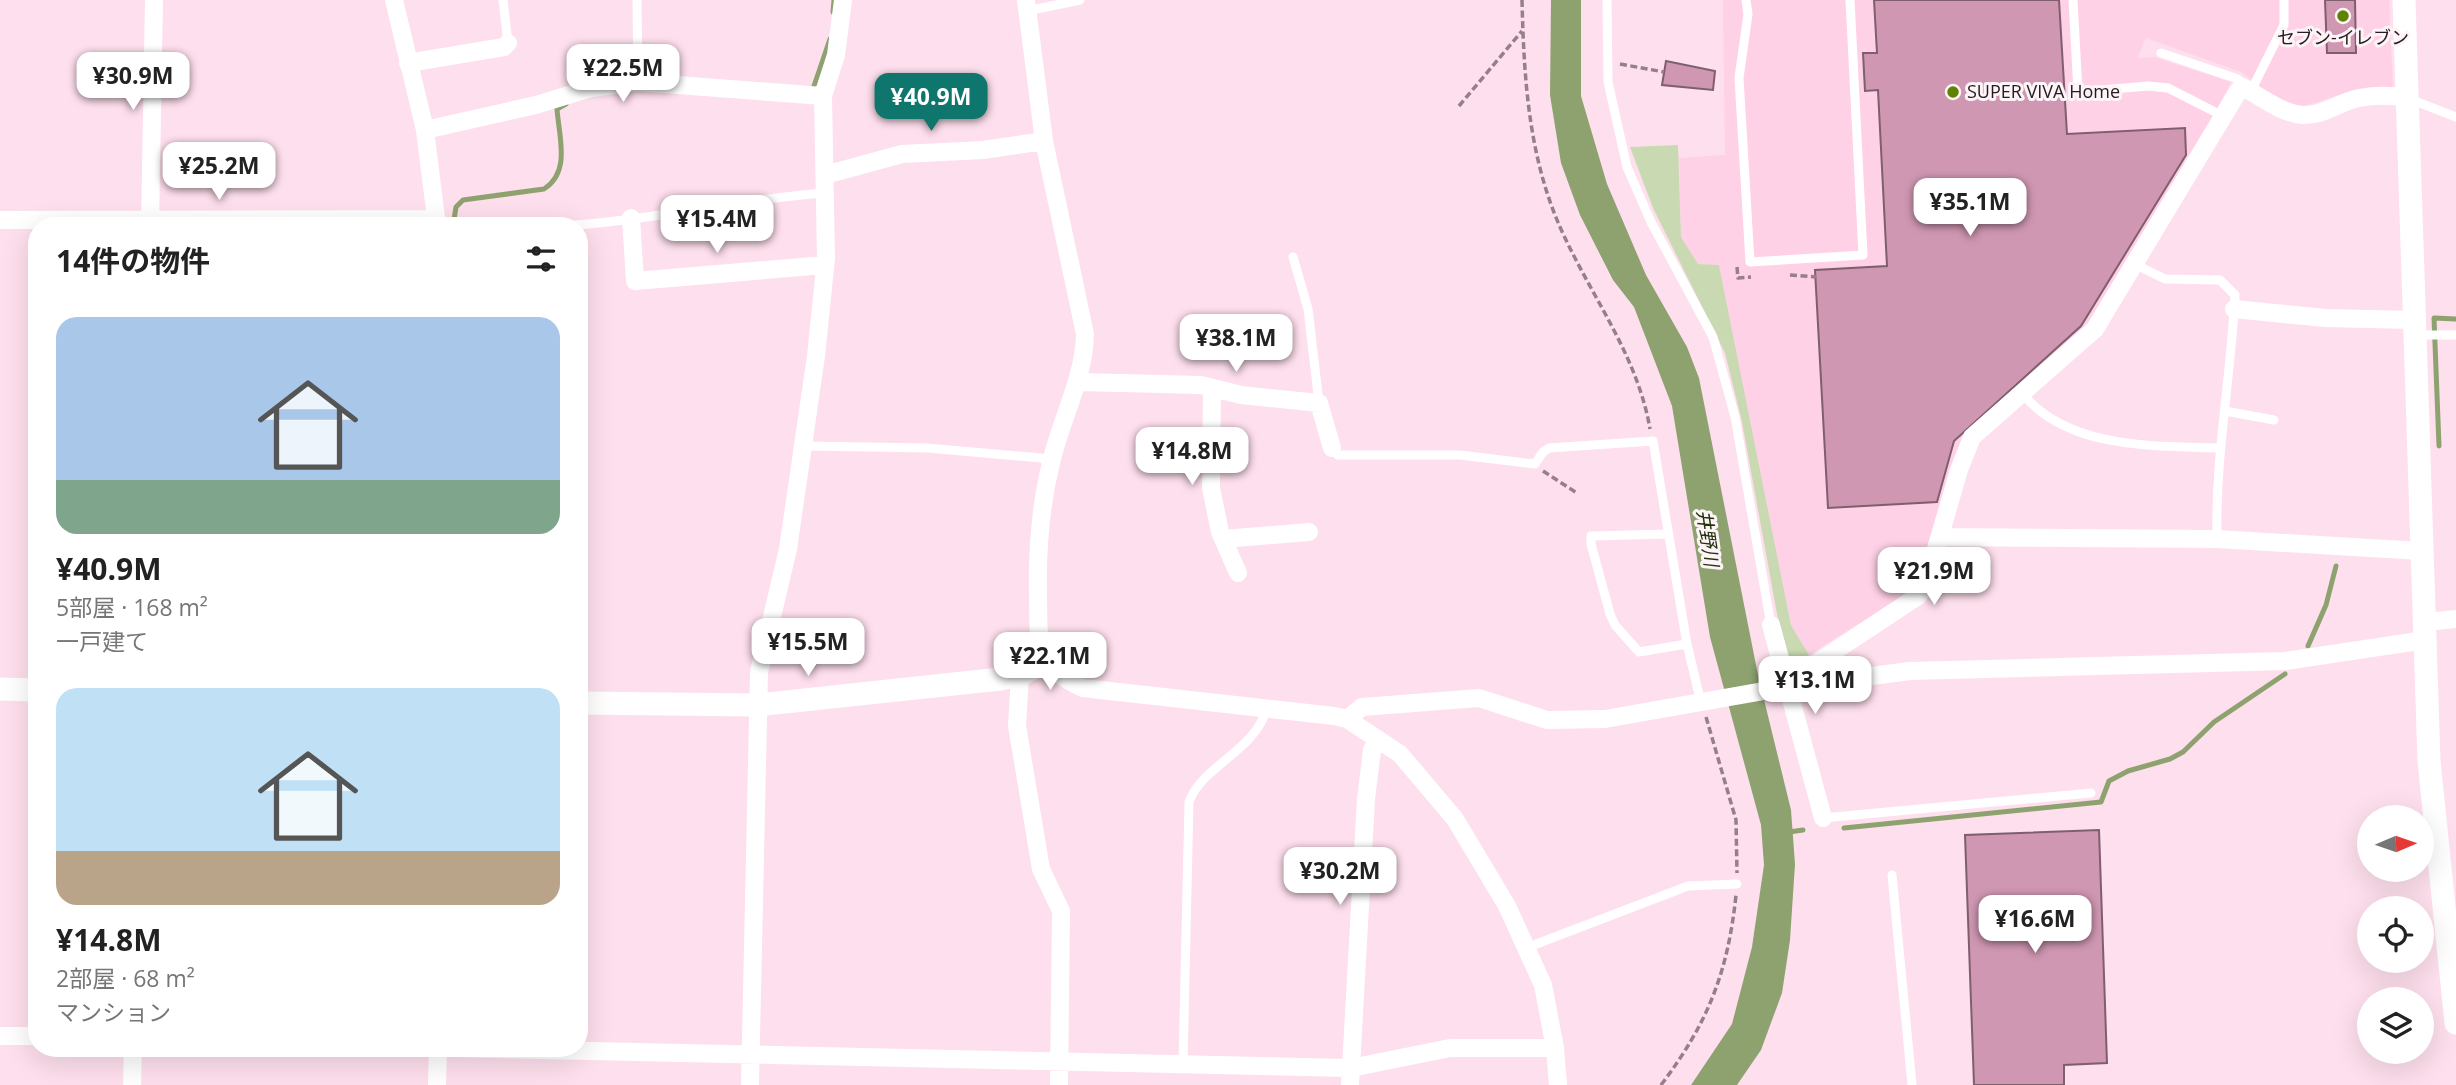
<!DOCTYPE html>
<html lang="ja">
<meta charset="utf-8">
<style>
body{margin:0;font-family:"Open Sans","Noto Sans JP",sans-serif;background:#f2f2f2;color:#222;height:100vh;display:flex;flex-direction:column;font-size:26px;white-space:nowrap}
*{box-sizing:border-box;margin:0}
p{font-size:23px;color:#767676}
.icon{flex:none;width:38px;height:38px;fill:none;stroke:currentColor;stroke-width:2;stroke-linecap:round;stroke-linejoin:round}
.map{position:relative;flex:1;overflow:hidden}
.sheet{position:absolute;left:28px;top:217px;width:560px;height:840px;display:flex;flex-direction:column;background:#fff;border-radius:28px;box-shadow:0 7px 28px #0002}
.sheet>*{flex:none}
.needle{width:46px;rotate:88deg}
.buttons{position:absolute;left:2357px;top:805px;display:grid;gap:14px}
.buttons a{display:grid;place-items:center;width:77px;height:77px;border-radius:50%;background:#fff;box-shadow:0 7px 28px #0002;font-size:35px}
.price{position:absolute;translate:-50% -60px;padding:0 16px;border-radius:14px;background:#fff;color:#222;font-size:23px;line-height:46px;filter:drop-shadow(0 2px 4px #0008)}
.price::after{content:'';position:absolute;left:50%;top:42px;width:21px;height:16px;margin-left:-10px;background:inherit;clip-path:polygon(0 0,100% 0,50% 100%)}
.price.active{background:#0f766e;color:#fff}
ul{padding:0;list-style:none}
li{display:grid;align-content:center;gap:14px;height:371px;padding:0 28px}
li span{display:grid;place-items:center;height:217px;border-radius:21px;color:#555}
li>.icon{margin-inline-start:auto}
span .icon{width:126px;height:126px;fill:#fffc;stroke-width:1}
li b{font-size:30px}
h2{display:flex;justify-content:space-between;align-items:center;height:84px;padding:0 28px;font-size:30px}
.map>svg:first-child{display:block}
.built{fill:#ffd1e6}
.green{fill:#c9dab2}
.water{fill:#8da26f}
.lines{fill:none;stroke-linecap:round;stroke-linejoin:round}
.stream{stroke:#8da26f;stroke-width:5}
.building{fill:#cf97b2;stroke:#7f5e6e;stroke-width:2}
.path{stroke:#957f89;stroke-width:3.5;stroke-dasharray:7 3.5;stroke-linecap:butt}
.service{stroke:#fff;stroke-width:9}
.minor{stroke:#fff;stroke-width:18}
.tertiary{stroke:#fff;stroke-width:23}
.poi-dot{fill:#5f8300;stroke:#fcf4f7;stroke-width:2.5}
.labels{text-anchor:middle;stroke-width:6;stroke-linejoin:round;paint-order:stroke}
.poi-label{font-size:18px;fill:#271a20;stroke:#fcf4f7}
.water-label{font-size:19px;font-style:italic;fill:#25330c;stroke:#fcf4f7}
</style>
<div class="map">
<svg width="2456" height="1085" viewBox="0 0 2456 1085">
<rect width="100%" height="100%" fill="#fedfed"/>
<!-- built -->
<path class="built" d="M1723 0H2389L2393 88 2352 91 2305 106 2291 104 2261 88 2241 72 2146 38 2137 58 2154 57 2231 82 2196 148 2085 327 2075 340 1962 437 1918 576 1910 591 1809 655 1791 625 1719 265 1698 264 1681 237 1679 158 1725 155Z"/>
<!-- green -->
<path class="green" d="M1678 145 1681 237 1698 264 1719 265 1791 625 1809 655 1799 661 1789 657 1777 614 1742 422 1725 353 1653 208 1630 147Z"/>
<!-- water -->
<path class="water" d="M1551 0H1581V96L1607 184 1646 275 1687 347 1699 378 1758 675 1791 810 1795 864 1790 940 1782 993 1761 1050 1737 1085H1691L1732 1024 1752 947 1764 865 1761 825 1710 637 1672 406 1634 307 1613 280 1580 215 1561 163 1550 95Z"/>
<g class="lines">
<!-- stream -->
<path class="stream" d="M833 12 834 0
M814 86 830 39
M453 226 456 207 463 200 544 189C571 172 559 137 557 109L566 104
M2439 446 2434 318 2456 319
M2308 646 2326 605 2336 566
M1844 828 2101 802 2109 781 2128 771 2170 759 2183 752 2214 722 2285 674
M1789 832 1803 830"/>
</g>
<!-- building -->
<path class="building" d="M1874 0H2059L2067 134 2185 128 2186 155 2081 326 1954 441 1937 502 1828 508 1815 270 1887 266 1878 90 1865 91 1863 53H1877Z
M2325 0H2355L2356 53H2327Z
M1666 61 1715 71 1713 90 1662 85Z
M2099 830 2107 1063 2064 1065V1085H1974L1965 835Z"/>
<g class="lines">
<!-- path -->
<path class="path" d="M1522 0C1524 83 1529 164 1566 240 1596 303 1638 359 1650 429
M1620 64 1664 72
M1459 106 1522 31
M1737 267 1738 278 1751 277
M1790 275 1816 277
M1543 471 1577 493
M1706 717 1736 820 1737 873
M1661 1085C1708 1023 1728 972 1736 895"/>
<!-- service -->
<path class="service" d="M503 0 508 43
M637 0 638 82
M1607 0 1608 82 1627 167 1651 222 1713 337 1735 417 1771 625
M1746 0 1748 14 1739 78 1750 262 1863 255 1850 0
M2073 0 2078 92 2148 86 2168 88 2223 116
M1027 11 1080 0
M2161 53 2238 79 2243 87
M2251 91 2284 25V0
M2410 99 2456 117
M562 226C650 221 737 199 825 193
M1293 257 1308 309 1319 403
M2134 264 2165 279 2220 280 2235 295C2231 377 2215 457 2217 539
M2417 335H2456
M2022 393C2067 449 2153 446 2218 448
M2225 411 2274 420
M805 446 927 448 1041 458 1051 462
M1332 448 1338 455H1460L1535 464 1543 452 1549 448 1653 441 1687 644 1701 703
M1667 534 1591 536V544L1610 614 1615 625 1639 652 1687 644
M1823 818 2091 793
M1892 875 1912 1085
M1526 948 1688 886 1737 884
M1183 1064 1189 802C1203 764 1254 753 1267 708"/>
<!-- minor -->
<path class="minor" d="M394 0 425 130 437 226
M1026 0 1044 141 1085 334C1084 380 1061 418 1051 463 1040 507 1037 550 1038 596 1039 643 1034 666 1083 688L1334 716 1347 719 1400 754 1455 819 1507 906 1543 985 1555 1048 1558 1085
M408 63 504 47 508 43
M425 130 536 105 591 88 638 82 823 96
M825 175 902 154 983 150 1044 141
M631 218 635 281 825 265
M0 220 436 219
M150 226 154 0
M2234 309 2325 318 2415 320
M1079 382 1201 385 1241 395 1319 403 1332 448
M1212 388 1211 488 1220 532 1238 573
M1941 537 2217 539 2421 551
M1223 539 1309 532
M2425 622 2456 619
M1771 625 1823 818
M1783 673 1812 666 1918 596 1926 583 1959 470 1972 437 2095 329 2239 90 2243 87C2261 97 2281 113 2302 115 2323 116 2339 102 2359 98 2375 95 2392 95 2408 98
M1020 675 1017 726 1041 869 1061 911 1059 1085
M1347 719 1362 707 1479 698 1547 720 1605 719 1787 687 1910 671 2285 661 2425 640
M0 1036H37
M457 1048 1351 1068 1450 1048H1555
M132 1085 133 1048
M437 1085 438 1048
M750 1085 759 672 788 549 816 356 826 258 823 96 836 55 843 0
M1350 1085 1366 799 1372 750 1377 740"/>
<!-- tertiary -->
<path class="tertiary" d="M2404 0 2429 761 2456 1023
M0 689 37 690
M579 703 757 705 1000 679 1020 675 1045 662"/>
</g>
<!-- markers -->
<g class="poi-dot">
<circle cx="2343" cy="16" r="7"/>
<circle cx="1953" cy="92" r="7"/>
</g>
<g class="labels">
<!-- poi labels -->
<g class="poi-label">
<text x="2343" y="44">セブン-イレブン</text>
<text x="1967" y="98" text-anchor="start">SUPER VIVA Home</text>
</g>
<!-- water labels -->
<g class="water-label">
<text transform="translate(1708 538) rotate(82)" y="7">井野川</text>
</g>
</g>
</svg>
<div class="buttons">
<a><svg class="needle" viewBox="-14 -14 28 28"><path d="M0-13l5 13h-10z" fill="#e53935"/><path d="M0 13l5-13h-10z" fill="#767676"/></svg></a>
<a><svg class="icon" aria-label="locate" viewBox="0 0 24 24"><circle cx="12" cy="12" r="6"/><path d="M12 2v4M12 18v4M2 12h4M18 12h4"/></svg></a>
<a><svg class="icon" aria-label="layers" viewBox="0 0 24 24"><path d="M12 4l9 5-9 5-9-5zM3 14l9 5 9-5"/></svg></a>
</div>
<b class="price" style="left:623px;top:104px">¥22.5M</b>
<b class="price" style="left:133px;top:112px">¥30.9M</b>
<b class="price active" style="left:931px;top:133px">¥40.9M</b>
<b class="price" style="left:219px;top:202px">¥25.2M</b>
<b class="price" style="left:1970px;top:238px">¥35.1M</b>
<b class="price" style="left:717px;top:255px">¥15.4M</b>
<b class="price" style="left:1236px;top:374px">¥38.1M</b>
<b class="price" style="left:1192px;top:487px">¥14.8M</b>
<b class="price" style="left:1934px;top:607px">¥21.9M</b>
<b class="price" style="left:808px;top:678px">¥15.5M</b>
<b class="price" style="left:1050px;top:692px">¥22.1M</b>
<b class="price" style="left:1815px;top:716px">¥13.1M</b>
<b class="price" style="left:1340px;top:907px">¥30.2M</b>
<b class="price" style="left:2035px;top:955px">¥16.6M</b>
<section class="sheet">
<h2>14件の物件<svg class="icon" aria-label="filters" viewBox="0 0 24 24"><path d="M4 7h16M4 17h16"/><circle cx="9" cy="7" r="2"/><circle cx="15" cy="17" r="2"/></svg></h2>
<ul>
<li><span style="background:linear-gradient(#a9c7e8 75%,#7fa58c 0)"><svg class="icon" aria-label="home" viewBox="0 0 24 24"><path d="M3 11l9-7 9 7M6 9v11h12V9"/></svg></span><div><b>¥40.9M</b><p>5部屋 · 168 m²</p><p>一戸建て</p></div></li>
<li><span style="background:linear-gradient(#bfe0f5 75%,#b9a48a 0)"><svg class="icon" aria-label="home" viewBox="0 0 24 24"><path d="M3 11l9-7 9 7M6 9v11h12V9"/></svg></span><div><b>¥14.8M</b><p>2部屋 · 68 m²</p><p>マンション</p></div></li>
</ul>
</section>
</div>
